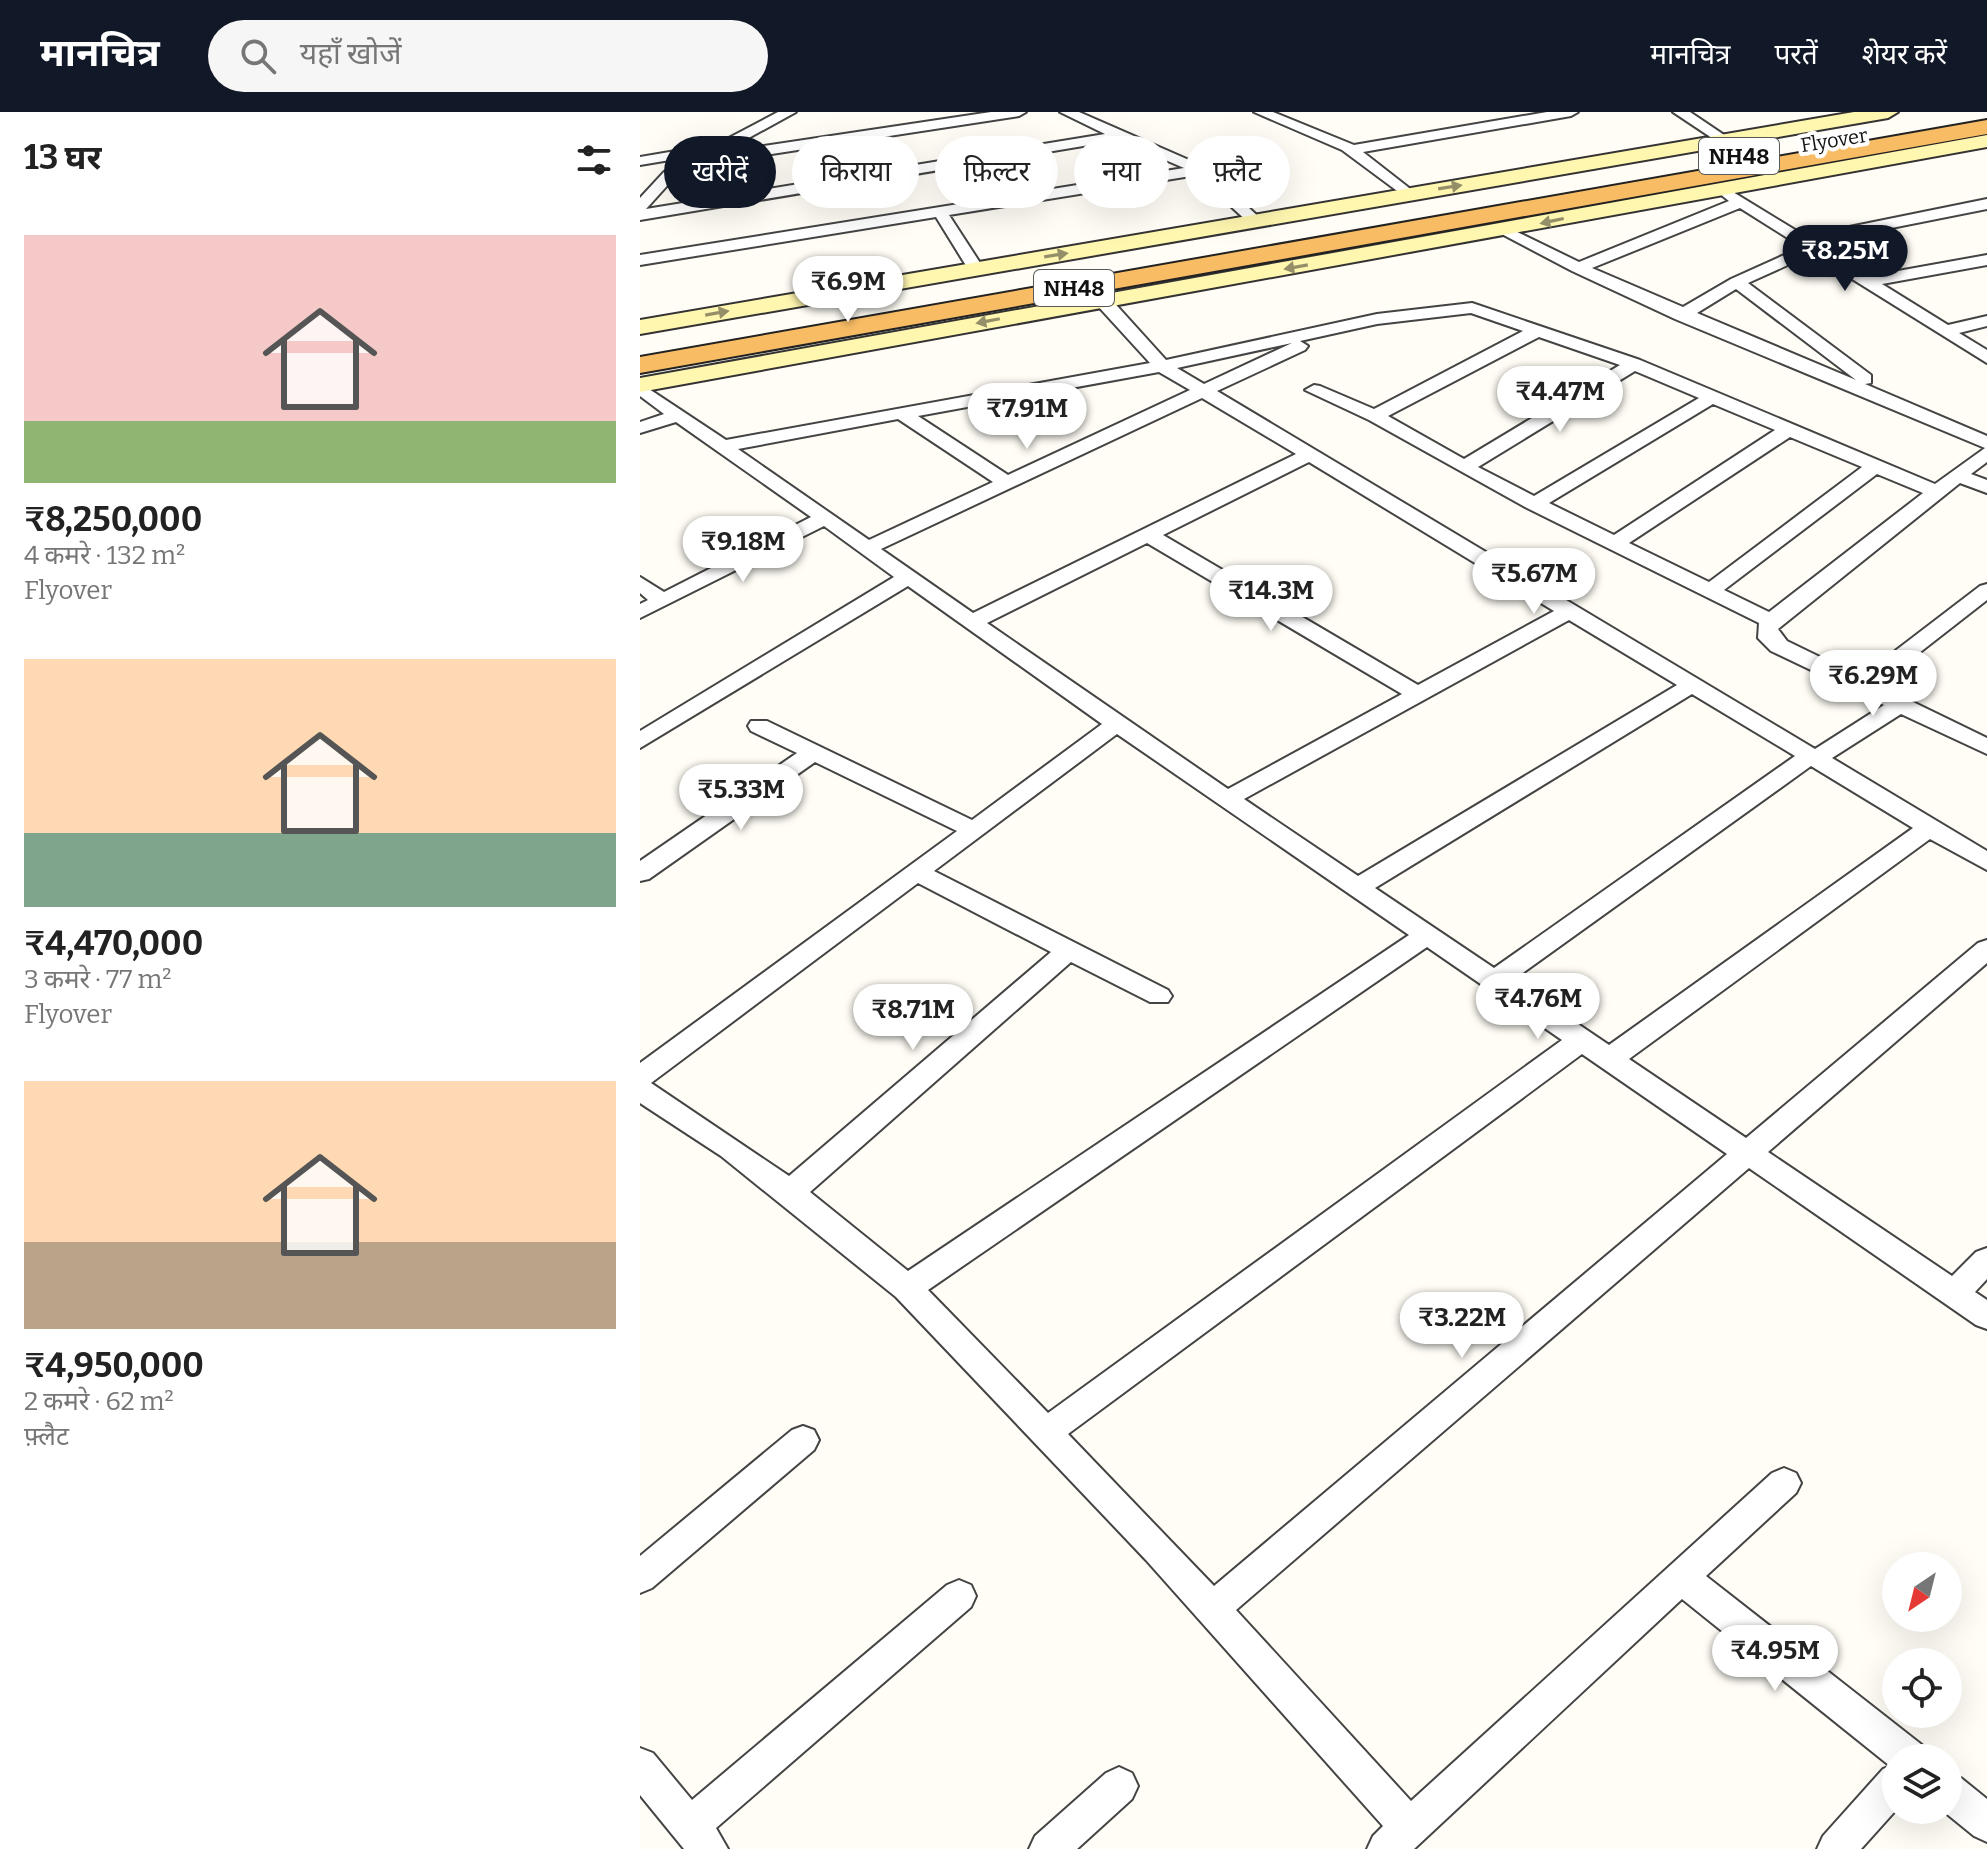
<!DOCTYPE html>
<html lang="hi">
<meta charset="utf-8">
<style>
body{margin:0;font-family:Bitter,"Noto Sans Devanagari",serif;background:#f6f6f6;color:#222;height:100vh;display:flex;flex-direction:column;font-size:30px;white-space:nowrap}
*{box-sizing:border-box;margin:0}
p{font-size:26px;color:#767676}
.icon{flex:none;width:44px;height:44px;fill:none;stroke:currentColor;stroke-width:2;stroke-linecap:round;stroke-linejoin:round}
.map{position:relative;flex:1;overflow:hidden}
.sheet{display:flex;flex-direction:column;background:#fff;width:640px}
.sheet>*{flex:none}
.guide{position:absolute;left:24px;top:24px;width:760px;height:72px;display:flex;gap:16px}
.needle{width:52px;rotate:215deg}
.tools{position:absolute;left:1242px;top:1440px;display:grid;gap:16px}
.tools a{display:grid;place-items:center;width:80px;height:80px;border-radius:50%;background:#fff;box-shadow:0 8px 32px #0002;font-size:40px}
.price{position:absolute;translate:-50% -68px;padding:0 18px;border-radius:28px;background:#fff;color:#222;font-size:26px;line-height:52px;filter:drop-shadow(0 2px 4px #0008)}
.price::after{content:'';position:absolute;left:50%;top:48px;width:24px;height:18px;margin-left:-12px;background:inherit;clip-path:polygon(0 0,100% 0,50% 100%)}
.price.selected{background:#111827;color:#fff}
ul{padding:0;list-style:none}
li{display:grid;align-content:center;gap:16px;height:424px;padding:0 24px}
li span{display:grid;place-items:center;height:248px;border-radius:0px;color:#555}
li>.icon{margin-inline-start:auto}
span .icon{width:144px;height:144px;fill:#fffc;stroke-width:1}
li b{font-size:34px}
h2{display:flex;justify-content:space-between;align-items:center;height:96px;padding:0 24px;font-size:34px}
.tag{padding:0 28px;border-radius:36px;background:#fff;box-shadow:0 8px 32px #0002;font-size:28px;line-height:72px}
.tag.selected{background:#111827;color:#fff}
header{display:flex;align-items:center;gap:48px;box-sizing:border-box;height:112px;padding:0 40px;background:#111827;color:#fff}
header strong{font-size:38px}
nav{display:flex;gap:44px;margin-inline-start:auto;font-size:28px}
.search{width:560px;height:72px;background:#f6f6f6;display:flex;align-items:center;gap:20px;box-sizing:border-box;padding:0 28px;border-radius:44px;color:#767676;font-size:30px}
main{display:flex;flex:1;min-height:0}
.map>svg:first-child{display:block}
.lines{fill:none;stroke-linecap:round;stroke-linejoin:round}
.minor-casing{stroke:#444;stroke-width:4}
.secondary-casing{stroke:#333;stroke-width:4}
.trunk-casing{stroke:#222;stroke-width:4}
.minor{fill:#fff;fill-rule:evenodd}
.secondary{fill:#fff6b0;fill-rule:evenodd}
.trunk{fill:#f7bc64;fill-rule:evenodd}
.oneway{fill:#948f68}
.labels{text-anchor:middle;stroke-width:8;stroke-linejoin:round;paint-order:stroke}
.far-street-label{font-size:20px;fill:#111;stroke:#fff}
.shield{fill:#fff;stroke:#585858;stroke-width:2}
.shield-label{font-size:22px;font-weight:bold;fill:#111}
</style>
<header>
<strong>मानचित्र</strong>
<div class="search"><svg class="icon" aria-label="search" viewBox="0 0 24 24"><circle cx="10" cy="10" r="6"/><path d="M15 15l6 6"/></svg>यहाँ खोजें</div>
<nav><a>मानचित्र</a><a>परतें</a><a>शेयर करें</a></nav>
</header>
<main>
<section class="sheet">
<h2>13 घर<svg class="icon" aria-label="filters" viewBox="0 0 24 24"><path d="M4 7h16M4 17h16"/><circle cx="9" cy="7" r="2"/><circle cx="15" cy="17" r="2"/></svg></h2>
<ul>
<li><span style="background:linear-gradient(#f6c9c9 75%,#8fb573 0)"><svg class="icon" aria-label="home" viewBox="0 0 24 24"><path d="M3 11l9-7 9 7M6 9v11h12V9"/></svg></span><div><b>₹8,250,000</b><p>4 कमरे · 132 m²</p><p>Flyover</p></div></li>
<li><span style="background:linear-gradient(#ffd9b3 70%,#7fa58c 0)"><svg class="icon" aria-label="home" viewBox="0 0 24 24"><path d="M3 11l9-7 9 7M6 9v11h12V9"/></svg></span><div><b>₹4,470,000</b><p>3 कमरे · 77 m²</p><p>Flyover</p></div></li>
<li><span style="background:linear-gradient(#ffd9b3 65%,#b9a48a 0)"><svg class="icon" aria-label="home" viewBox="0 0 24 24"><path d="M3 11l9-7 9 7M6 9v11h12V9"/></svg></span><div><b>₹4,950,000</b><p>2 कमरे · 62 m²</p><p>फ़्लैट</p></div></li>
</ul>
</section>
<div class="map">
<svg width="1347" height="1737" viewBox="0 0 1347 1737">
<rect width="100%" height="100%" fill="#fffdf5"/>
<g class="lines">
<defs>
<path id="minor" d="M138 0H156L83 40 351 0H386L379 4 60 53 34 66 6 97 465 22 420 0H439L565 55 623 109 610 112 557 63 309 103 344 157 336 162 330 160 296 105 0 153V143L544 56 479 28 0 108V86L24 60 54 44 0 53V45L59 35 66 38Z
M614 0H633L714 33 907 0H938L931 4 723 40 773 79 776 82 768 87 702 38Z
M1033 0H1050L1090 27 1078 30Z
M1088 77 1165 124 1347 87V97L1176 131 1230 164 1347 143V153L1242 172 1308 213 1347 204V214L1319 221 1347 238V251L1172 142 1108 171 1231 263V271L1225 272 1347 324V350L1331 362 1347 368V381L1320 371 1138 517 1147 529 1221 565 1340 474 1347 472V488L1238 573 1347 626V642L1261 602 1192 646 1347 739V758L1290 727 989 947 1106 1026 1338 831 1347 828V851L1128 1040 1312 1164 1336 1140 1347 1136V1167L1335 1180 1347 1188V1217L1336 1213 1109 1056 596 1498 771 1689 1132 1361 1144 1356 1156 1361 1161 1371 1156 1381 1066 1464 1282 1633 1287 1646H1256V1698L1221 1737H1177L1183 1724 1243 1657 1250 1654 1042 1487 774 1737H727L733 1724 743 1714 506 1448 256 1185 81 1044 0 991V951L317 719 175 650 9 767 0 769V749L157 641 111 619 108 614 111 609H127L332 708 462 612 268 474 0 636V619L254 465 184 414 0 506V492L8 488 0 481V465L24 480 171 405 36 310 0 321V310L24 302 0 284V271L86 328 510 251 457 193 455 189 463 184 469 185 526 248 737 202 832 191 1000 248 1295 372 1345 336 1035 207 932 159 856 119 869 116 939 150 1089 89 1080 82ZM1100 96 1162 135 1091 167 1043 195 952 156ZM1096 177 1216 268 1057 201ZM831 201 883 219 734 297 680 274 674 273 665 278 729 308 887 396 1119 511 1118 526 1131 539 1244 593 1175 637 577 279 665 238 668 234 660 229 737 212ZM899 225 980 253 824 347 748 304ZM652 231 564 272 537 256ZM995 259 1059 286 894 384 838 355ZM519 260 550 278 368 363 278 304ZM562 286 656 342 333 501 241 437ZM1073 292 1135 318 974 423 909 391ZM258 307 353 370 229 428 98 337ZM1150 325 1222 355 1069 470 989 431ZM669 350 914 499 778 573 523 423ZM1237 362 1283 381 1129 500 1084 478ZM507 431 762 582 588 677 347 511ZM929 508 1037 573 718 764 604 687ZM1052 582 1155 644 854 856 735 776ZM477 622 769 823 268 1159 170 1080 431 850 510 890H528L532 884 528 878 294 759ZM1171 654 1273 716 969 933 873 868ZM278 771 411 840 149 1064 11 971ZM787 835 922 928 408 1301 288 1178ZM942 942 1087 1042 574 1474 428 1322Z
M163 1314 174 1318 179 1328 174 1338 12 1476 0 1481V1444L152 1318Z
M319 1468 331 1473 336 1484 331 1495 76 1716 88 1737H44L0 1683V1636L13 1641 52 1688 307 1473Z
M479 1655 492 1661 498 1674 492 1687 437 1737H389L395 1724 466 1661Z
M1308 1660 1321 1666 1347 1687V1730L1334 1724 1302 1698H1308Z"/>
<path id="secondary" d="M1214 0H1258L1248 6 0 222V208Z
M1347 23V35L0 280V266Z"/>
<path id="trunk" d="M1347 8V22L0 261V245Z"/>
</defs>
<!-- minor casing -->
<use href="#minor" class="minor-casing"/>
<!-- secondary casing -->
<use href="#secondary" class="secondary-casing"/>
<!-- trunk casing -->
<use href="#trunk" class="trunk-casing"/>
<!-- minor -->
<use href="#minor" class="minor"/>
<!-- secondary -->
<use href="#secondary" class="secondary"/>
<!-- trunk -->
<use href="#trunk" class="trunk"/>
</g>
<!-- one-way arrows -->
<defs><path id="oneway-solid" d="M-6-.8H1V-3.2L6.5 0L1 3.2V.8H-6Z" transform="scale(2)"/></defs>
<g class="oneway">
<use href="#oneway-solid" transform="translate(810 75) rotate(-9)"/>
<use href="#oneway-solid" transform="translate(912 109) rotate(168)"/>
<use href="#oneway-solid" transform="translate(416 143) rotate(-9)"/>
<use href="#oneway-solid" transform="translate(656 155) rotate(170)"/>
<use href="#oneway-solid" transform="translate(77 201) rotate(-10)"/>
<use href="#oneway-solid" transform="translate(348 209) rotate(169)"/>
</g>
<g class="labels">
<!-- far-street labels -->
<g class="far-street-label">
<text transform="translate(1194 28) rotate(-9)" y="7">Flyover</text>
</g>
<!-- shield labels -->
<g class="shield">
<rect x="1059" y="26" width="80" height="36" rx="6"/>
<rect x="394" y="158" width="80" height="36" rx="6"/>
</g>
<g class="shield-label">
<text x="1099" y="52">NH48</text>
<text x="434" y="184">NH48</text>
</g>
</g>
</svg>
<div class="tools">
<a><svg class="needle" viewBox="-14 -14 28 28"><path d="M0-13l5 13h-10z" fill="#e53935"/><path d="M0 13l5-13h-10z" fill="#767676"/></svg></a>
<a><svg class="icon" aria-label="locate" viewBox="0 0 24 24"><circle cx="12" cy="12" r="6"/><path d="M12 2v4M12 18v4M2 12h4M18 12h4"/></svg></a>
<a><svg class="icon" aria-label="layers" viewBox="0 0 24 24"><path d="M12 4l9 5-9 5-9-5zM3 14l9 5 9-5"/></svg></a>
</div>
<b class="price selected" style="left:1205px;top:181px">₹8.25M</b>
<b class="price" style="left:208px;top:212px">₹6.9M</b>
<b class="price" style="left:920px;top:322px">₹4.47M</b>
<b class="price" style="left:387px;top:339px">₹7.91M</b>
<b class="price" style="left:103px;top:472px">₹9.18M</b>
<b class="price" style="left:894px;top:504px">₹5.67M</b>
<b class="price" style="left:631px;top:521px">₹14.3M</b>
<b class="price" style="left:1233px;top:606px">₹6.29M</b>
<b class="price" style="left:101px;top:720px">₹5.33M</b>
<b class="price" style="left:898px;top:929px">₹4.76M</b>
<b class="price" style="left:273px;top:940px">₹8.71M</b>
<b class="price" style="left:822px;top:1248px">₹3.22M</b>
<b class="price" style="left:1135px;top:1581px">₹4.95M</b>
<div class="guide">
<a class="tag selected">खरीदें</a>
<a class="tag">किराया</a>
<a class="tag">फ़िल्टर</a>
<a class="tag">नया</a>
<a class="tag">फ़्लैट</a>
</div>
</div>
</main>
